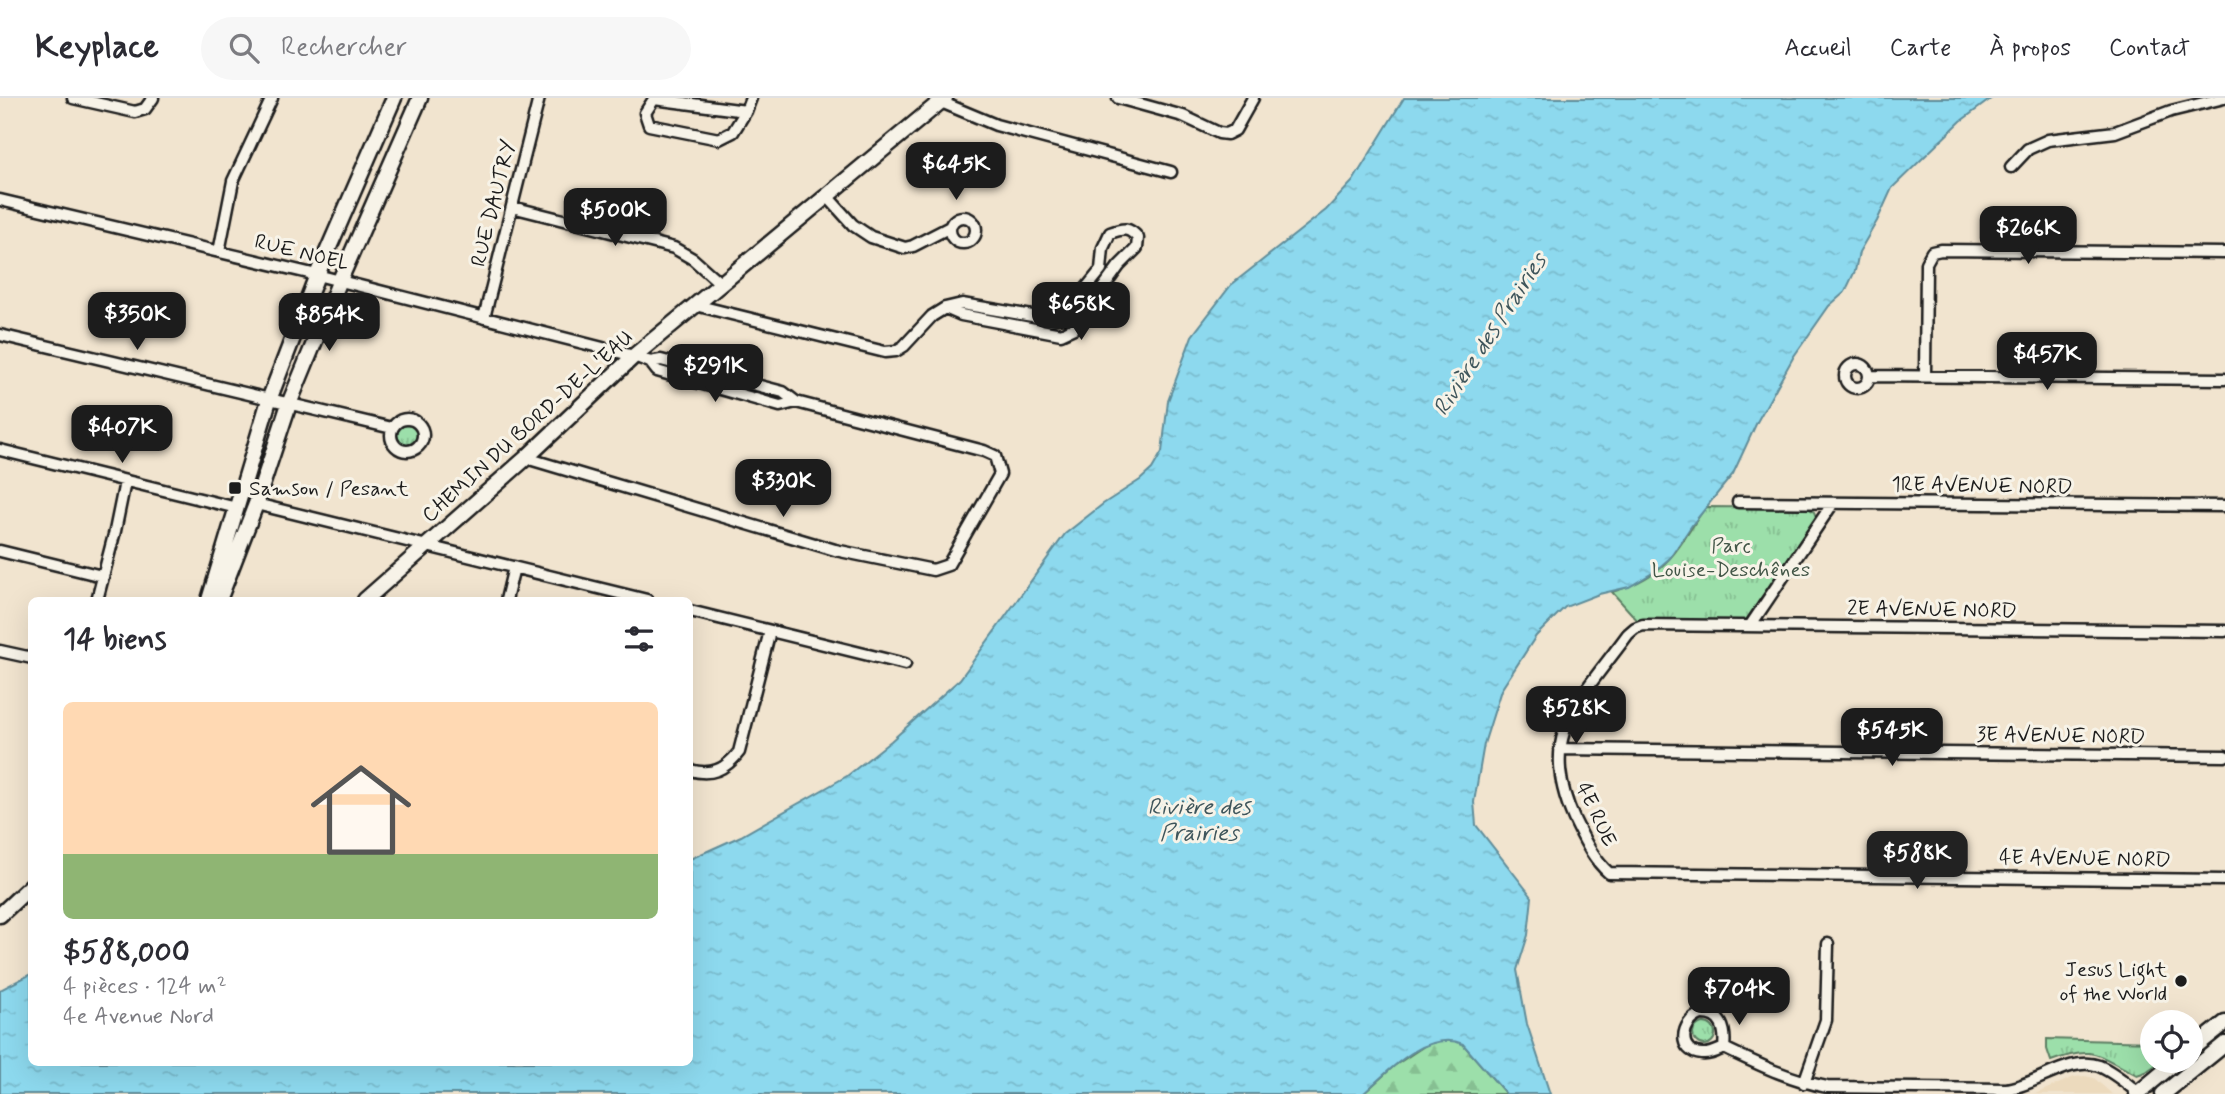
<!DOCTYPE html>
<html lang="fr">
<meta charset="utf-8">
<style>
body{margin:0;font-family:Mynerve,sans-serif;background:#f7f7f7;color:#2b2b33;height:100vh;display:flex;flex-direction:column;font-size:26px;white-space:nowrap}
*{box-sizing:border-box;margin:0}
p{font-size:23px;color:#7c7c81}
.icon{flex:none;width:38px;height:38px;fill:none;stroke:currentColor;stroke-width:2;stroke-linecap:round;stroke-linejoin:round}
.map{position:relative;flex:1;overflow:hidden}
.sheet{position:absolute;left:28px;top:499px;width:665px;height:469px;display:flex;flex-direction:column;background:#fff;border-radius:10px;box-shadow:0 7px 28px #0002}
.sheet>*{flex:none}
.fabs{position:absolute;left:2140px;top:912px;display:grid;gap:14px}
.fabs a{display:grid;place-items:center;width:63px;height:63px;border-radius:50%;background:#fff;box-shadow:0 7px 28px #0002;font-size:35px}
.price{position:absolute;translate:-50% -60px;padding:0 16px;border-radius:14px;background:#1c1c1c;color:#fff;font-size:23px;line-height:46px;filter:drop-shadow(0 2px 4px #0008)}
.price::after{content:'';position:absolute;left:50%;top:42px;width:21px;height:16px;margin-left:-10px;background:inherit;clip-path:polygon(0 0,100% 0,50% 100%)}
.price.active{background:#222;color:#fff}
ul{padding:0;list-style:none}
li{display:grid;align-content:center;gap:14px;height:371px;padding:0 35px}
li+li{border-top:2px solid #e1e1e2}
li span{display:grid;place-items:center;height:217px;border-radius:10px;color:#555}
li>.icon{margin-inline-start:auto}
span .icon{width:126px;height:126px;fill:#fffc;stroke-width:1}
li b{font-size:30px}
h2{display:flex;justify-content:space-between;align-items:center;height:84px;padding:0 35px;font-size:30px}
header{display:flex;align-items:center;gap:42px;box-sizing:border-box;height:98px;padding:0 35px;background:#fff;border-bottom:2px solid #e1e1e2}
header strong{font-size:33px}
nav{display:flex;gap:38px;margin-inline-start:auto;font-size:24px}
.search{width:490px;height:63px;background:#f7f7f7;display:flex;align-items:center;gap:18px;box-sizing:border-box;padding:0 24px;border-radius:38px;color:#7c7c81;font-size:26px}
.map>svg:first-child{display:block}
.built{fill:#ecdabd}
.grass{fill:url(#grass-tufts);stroke:#5c7e63;stroke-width:2}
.forest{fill:url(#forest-firs);stroke:#5c7e63;stroke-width:2}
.water{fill:url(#water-ripples);stroke:#608d9a;stroke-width:2}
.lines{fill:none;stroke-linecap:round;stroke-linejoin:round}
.street-casing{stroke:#1c1c1c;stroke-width:15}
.secondary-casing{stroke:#1c1c1c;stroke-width:19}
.street{stroke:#f7f3e8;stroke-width:10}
.secondary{stroke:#f7f3e8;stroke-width:14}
.poi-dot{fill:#1c1c1c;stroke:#f7f3e8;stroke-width:2.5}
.labels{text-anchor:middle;stroke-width:6;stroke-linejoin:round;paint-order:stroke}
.street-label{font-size:21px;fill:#1c1c1c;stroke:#f7f3e8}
.poi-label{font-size:21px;fill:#1c1c1c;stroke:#f7f3e8;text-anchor:start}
.park-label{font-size:21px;fill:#425647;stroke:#f7f3e8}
.water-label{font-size:23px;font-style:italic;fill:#3e555b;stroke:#f7f3e8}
</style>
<header>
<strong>Keyplace</strong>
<div class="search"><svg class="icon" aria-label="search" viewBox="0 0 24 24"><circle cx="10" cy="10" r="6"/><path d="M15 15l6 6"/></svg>Rechercher</div>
<nav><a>Accueil</a><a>Carte</a><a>À propos</a><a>Contact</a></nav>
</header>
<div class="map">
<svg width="2225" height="996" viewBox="0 0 2225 996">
<defs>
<pattern id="grass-tufts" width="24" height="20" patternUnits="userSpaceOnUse" patternTransform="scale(1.75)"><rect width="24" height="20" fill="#9cdfaa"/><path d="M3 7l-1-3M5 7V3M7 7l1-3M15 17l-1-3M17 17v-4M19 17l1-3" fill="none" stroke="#86bf92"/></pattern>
<pattern id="forest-firs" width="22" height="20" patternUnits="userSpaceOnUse" patternTransform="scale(1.75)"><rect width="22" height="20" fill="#9cdfaa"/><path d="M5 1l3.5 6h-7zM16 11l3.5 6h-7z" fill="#86bf92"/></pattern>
<pattern id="water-ripples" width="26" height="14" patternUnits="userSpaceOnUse" patternTransform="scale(1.75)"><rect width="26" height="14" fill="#8dd9ee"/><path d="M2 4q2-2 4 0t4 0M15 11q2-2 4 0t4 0" fill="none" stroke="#79bacc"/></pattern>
</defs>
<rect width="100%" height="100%" fill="#f1e4cf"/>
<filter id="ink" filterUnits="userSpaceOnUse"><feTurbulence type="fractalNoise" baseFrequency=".0143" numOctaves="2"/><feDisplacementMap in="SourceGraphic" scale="14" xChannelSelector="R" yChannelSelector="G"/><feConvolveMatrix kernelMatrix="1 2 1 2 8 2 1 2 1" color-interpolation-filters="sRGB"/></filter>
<g filter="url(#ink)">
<!-- built -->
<path class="built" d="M2085 978 2094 980 2112 996H2035L2074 979Z"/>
<!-- grass -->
<path class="grass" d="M391 337a16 16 0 1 1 32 0a16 16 0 1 1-32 0Z
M1706 409 1808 410 1814 414 1816 419 1746 522 1638 523 1612 494C1633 488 1655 477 1670 460 1684 445 1693 425 1706 409Z
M1693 936a11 11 0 1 1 22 0a11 11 0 1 1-22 0Z
M2047 941 2152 944V962L2161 963 2146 974 2137 977C2097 958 2097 946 2051 963L2047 951Z"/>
<!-- forest -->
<path class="forest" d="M1454 942 1463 946 1506 996H1363L1394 968 1432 943Z"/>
<!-- water -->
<path class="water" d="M1404 0H1992L1961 23 1892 90 1877 123 1859 154 1855 173 1845 194 1829 208 1794 258 1757 324 1733 376 1692 427 1670 460 1654 474 1629 489 1599 496 1565 509 1536 538 1501 592 1484 646 1474 704 1476 727 1532 799 1528 837 1517 872 1527 926 1550 996H1506L1463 946C1427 931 1388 973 1363 996H0V892L31 876 32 964H690V761L741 738 847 678 891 643 960 581 1065 436 1103 406 1140 382 1152 371 1162 354 1168 303 1192 238 1231 187 1326 112 1353 83Z"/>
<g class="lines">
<defs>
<path id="street" d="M73 0 135 14 145 11 153 0
M1118 0 1183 18 1219 35 1227 36 1235 32 1253 0
M941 4 996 27 1171 74
M746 13 654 1 645 15 649 27 719 41 733 34 746 13 751 0
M2011 69 2028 51 2048 42 2115 34 2171 13 2224 0
M827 98 853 127 871 139 905 150 913 148 950 129
M0 102 317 177 634 258 650 264 661 262 783 294 796 304 984 353 995 358 1000 376 948 467 933 472 835 452 526 360
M512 109 674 150 693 161 721 186
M950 132a13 13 0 1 1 26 0a13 13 0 1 1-26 0Z
M219 154 233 83 272 0
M695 207 885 254 896 253 904 248 932 218 945 210 962 206 1050 221 1063 219 1101 172 1103 150 1110 135C1123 130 1129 129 1138 140L1137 150 1119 168 1074 230 1061 236 961 217 945 210
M484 220 539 0
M0 237 392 330
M650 264 657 273 780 308 796 304
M1845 278a12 12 0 1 1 24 0a12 12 0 1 1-24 0Z
M1869 278 2225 281
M1925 278 1926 165 1932 154 1941 152 2225 155
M391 337a16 16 0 1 1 32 0a16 16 0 1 1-32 0Z
M0 352 237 410
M1738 404 2225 408
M256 406 647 502
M0 453 102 478
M97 502 115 433 125 384
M506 502 514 469
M690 513 905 566
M1750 528 1833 405
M2225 533 1643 527 1635 530 1628 536C1580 602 1536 636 1574 721 1584 741 1592 760 1609 775L2225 782
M0 553 32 560
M1560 651 2225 658
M690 672C711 678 725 672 739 654L770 533
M1701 916C1722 915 1726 932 1724 950 1717 953 1710 957 1702 956 1677 954 1680 924 1701 916Z
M1724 950C1758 966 1790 982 1827 989L2006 991C2035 988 2071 957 2099 968 2114 974 2127 986 2140 996
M1804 985 1826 922 1828 846"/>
<path id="secondary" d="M209 502 269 302 317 177 394 0
M219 502 256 406 289 306 340 182 420 0
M365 502 526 360 634 258 945 0
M0 817 32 787
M2191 952 2225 925
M2137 996 2178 962
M2163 996 2225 946"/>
</defs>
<!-- street casing -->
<use href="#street" class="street-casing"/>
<!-- secondary casing -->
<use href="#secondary" class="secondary-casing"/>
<!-- street -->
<use href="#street" class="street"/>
<!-- secondary -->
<use href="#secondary" class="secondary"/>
</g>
</g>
<!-- markers -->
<g class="poi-dot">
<rect x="228" y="383" width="14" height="14" rx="3.5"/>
<circle cx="2181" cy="883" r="7"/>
</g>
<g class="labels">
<!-- street labels -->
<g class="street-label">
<text transform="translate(493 105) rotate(-76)" y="7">RUE DAUTRY</text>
<text transform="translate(302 154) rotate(14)" y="7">RUE NOEL</text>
<text transform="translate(527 328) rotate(-42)" y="7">CHEMIN DU BORD-DE-L'EAU</text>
<text transform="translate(1982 387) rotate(1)" y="7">1RE AVENUE NORD</text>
<text transform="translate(1932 511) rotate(1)" y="7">2E AVENUE NORD</text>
<text transform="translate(2061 637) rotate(1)" y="7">3E AVENUE NORD</text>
<text transform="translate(1597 716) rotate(65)" y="7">4E RUE</text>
<text transform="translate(2085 760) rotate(1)" y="7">4E AVENUE NORD</text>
</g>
<!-- poi labels -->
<g class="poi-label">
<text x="249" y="397">Samson / Pesant</text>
<text x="2167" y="878" text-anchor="end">Jesus Light<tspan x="2167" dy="24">of the World</tspan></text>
</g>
<!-- park labels -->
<g class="park-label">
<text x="1731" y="454">Parc<tspan x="1731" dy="24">Louise-Deschênes</tspan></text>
</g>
<!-- water labels -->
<g class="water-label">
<text transform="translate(1489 236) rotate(-57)" y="8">Rivière des Prairies</text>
<text x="1199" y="716">Rivière des<tspan x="1199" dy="26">Prairies</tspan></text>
</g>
</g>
</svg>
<div class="fabs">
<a><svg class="icon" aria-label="locate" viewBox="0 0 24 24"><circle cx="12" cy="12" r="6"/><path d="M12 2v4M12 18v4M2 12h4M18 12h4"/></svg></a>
</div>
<b class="price" style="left:956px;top:104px">$645K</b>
<b class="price" style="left:615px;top:150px">$500K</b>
<b class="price" style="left:2028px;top:168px">$266K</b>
<b class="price" style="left:1081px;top:244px">$658K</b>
<b class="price" style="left:137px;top:254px">$350K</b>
<b class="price" style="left:329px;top:255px">$854K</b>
<b class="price" style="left:2047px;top:294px">$457K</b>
<b class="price" style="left:715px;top:306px">$291K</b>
<b class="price" style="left:122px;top:367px">$407K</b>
<b class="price" style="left:783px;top:421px">$330K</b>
<b class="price" style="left:1576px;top:648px">$528K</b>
<b class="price" style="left:1892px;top:670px">$545K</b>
<b class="price active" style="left:1917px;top:793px">$588K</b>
<b class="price" style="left:1739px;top:929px">$704K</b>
<section class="sheet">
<h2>14 biens<svg class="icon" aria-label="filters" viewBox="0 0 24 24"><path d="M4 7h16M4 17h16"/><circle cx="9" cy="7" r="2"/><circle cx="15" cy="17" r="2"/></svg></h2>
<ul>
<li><span style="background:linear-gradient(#ffd9b3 70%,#8fb573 0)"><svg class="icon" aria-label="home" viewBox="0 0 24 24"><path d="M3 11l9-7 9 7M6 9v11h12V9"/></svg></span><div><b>$588,000</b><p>4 pièces · 124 m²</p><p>4e Avenue Nord</p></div></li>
</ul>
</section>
</div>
